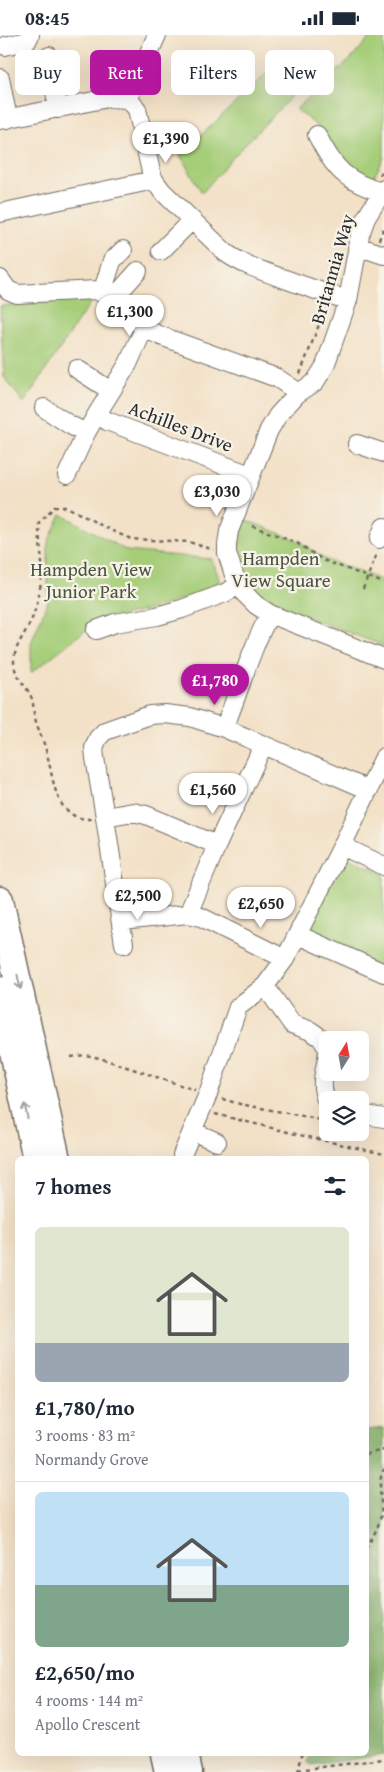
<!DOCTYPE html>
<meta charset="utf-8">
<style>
body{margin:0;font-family:"Gentium Book Plus",serif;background:#f6f6f7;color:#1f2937;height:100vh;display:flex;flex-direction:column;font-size:19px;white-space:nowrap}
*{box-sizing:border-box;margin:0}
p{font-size:16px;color:#747a83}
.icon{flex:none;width:28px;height:28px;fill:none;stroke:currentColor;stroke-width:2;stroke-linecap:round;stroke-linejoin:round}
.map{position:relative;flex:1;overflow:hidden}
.drawer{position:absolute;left:15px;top:1121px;width:354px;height:600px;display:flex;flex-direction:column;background:#fff;border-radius:8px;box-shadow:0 5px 20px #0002}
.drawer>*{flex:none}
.guide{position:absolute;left:15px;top:15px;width:355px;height:45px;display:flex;gap:10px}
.needle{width:32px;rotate:11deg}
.fabs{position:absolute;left:319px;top:996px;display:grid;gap:10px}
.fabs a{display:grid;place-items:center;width:50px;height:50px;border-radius:8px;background:#fff;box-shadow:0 5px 20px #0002;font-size:25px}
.price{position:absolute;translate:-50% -42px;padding:0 11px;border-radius:18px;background:#fff;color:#222;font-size:16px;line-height:32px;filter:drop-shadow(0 1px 2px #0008)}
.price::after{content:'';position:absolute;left:50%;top:30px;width:15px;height:11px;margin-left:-8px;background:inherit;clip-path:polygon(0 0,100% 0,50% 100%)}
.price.current{background:#b5179e;color:#fff}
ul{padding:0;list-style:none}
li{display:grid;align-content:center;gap:10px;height:265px;padding:0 20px}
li+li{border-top:1px solid #e0e1e3}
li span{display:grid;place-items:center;height:155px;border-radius:8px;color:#555}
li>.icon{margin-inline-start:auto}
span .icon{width:90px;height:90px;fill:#fffc;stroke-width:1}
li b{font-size:21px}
h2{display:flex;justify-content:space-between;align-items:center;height:60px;padding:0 20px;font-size:21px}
.tag{padding:0 18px;border-radius:8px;background:#fff;box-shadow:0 5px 20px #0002;font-size:18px;line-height:45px}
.tag.current{background:#b5179e;color:#fff}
.status{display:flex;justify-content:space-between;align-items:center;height:35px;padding:0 25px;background:#fff;direction:ltr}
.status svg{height:14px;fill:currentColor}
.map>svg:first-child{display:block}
.green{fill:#a6ce79;stroke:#687c52}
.forest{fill:#84b169;stroke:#586e4a}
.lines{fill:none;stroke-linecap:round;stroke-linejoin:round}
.minor-casing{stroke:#716b62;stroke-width:20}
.highway-casing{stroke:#716b62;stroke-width:29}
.path{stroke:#716b62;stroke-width:2.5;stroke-dasharray:4 4;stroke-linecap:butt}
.minor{stroke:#fff;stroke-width:18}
.highway{stroke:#fff;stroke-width:26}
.oneway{stroke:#a0a0a0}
.labels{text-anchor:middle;stroke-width:4.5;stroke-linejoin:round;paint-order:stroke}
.street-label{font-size:19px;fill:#2b2b2b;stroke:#f7f3e8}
.park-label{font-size:19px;fill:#4a543e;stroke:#f7f3e8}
</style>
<div class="status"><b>08:45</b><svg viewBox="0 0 49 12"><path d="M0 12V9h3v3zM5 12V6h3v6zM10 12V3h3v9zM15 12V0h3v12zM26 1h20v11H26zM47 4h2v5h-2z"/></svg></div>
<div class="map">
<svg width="384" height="1737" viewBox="0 0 384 1737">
<rect width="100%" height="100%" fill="#f7f3e8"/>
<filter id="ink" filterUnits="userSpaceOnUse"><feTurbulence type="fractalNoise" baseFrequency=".02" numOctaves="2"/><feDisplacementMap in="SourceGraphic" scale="10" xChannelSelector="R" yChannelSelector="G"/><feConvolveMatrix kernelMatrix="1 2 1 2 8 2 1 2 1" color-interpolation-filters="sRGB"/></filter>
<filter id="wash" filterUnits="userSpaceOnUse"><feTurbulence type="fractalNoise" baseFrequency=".0096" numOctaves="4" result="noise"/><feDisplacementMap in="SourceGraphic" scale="20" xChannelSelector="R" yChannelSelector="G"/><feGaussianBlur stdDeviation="1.12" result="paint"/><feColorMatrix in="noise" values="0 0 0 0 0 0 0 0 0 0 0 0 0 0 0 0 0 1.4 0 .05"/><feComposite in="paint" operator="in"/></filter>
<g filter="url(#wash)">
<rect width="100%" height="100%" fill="#f3e1c7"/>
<!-- green -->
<path class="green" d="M372 0H384V123L370 149 345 132 319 93 296 74 352 23Z
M267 38 292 61 234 121 202 158 180 120Z
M94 262 24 368 4 342 0 271Z
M61 479 127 516 212 524 220 546 191 561 153 574 96 587 31 638V608L48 565V507Z
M241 483 297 505 325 524 384 546V611L289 575 257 559 242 539 237 514Z
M345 821 384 839V935L305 898Z"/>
<!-- forest -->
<path class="forest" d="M384 1393V1720L312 1730 307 1727 310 1719H366V1395Z"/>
</g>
<g filter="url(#ink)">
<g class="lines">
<defs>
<path id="minor" d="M5 11 27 6 30 0
M49 21 58 74
M0 43 8 84
M128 64 157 0
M0 85 108 63 128 64 137 74 151 137 154 145 162 156 226 218C243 230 263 236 282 243 304 251 326 259 348 265
M317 100C334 134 346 147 384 158
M384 154 366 183 360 200 348 265 325 331 315 347 297 359 278 380 269 395 229 496 227 510V518L234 540 246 560 256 570 270 579 384 624
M0 178 154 145
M357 211 384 220
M161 216 192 185
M0 244 8 255 17 259 97 255 112 265 144 293 161 301 277 343 292 353 297 359
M102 258 112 226 123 215
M112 265 138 236
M144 293 128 329 97 379 107 386 250 440
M77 334 111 356
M44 373 70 390 86 398
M357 409 384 418
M67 440 86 398 97 379
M379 504 384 492
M96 595 115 588 157 581 182 574 225 558 239 550
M224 693C240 655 250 615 270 579
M105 782 133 777 146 780 217 810
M342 811 384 831
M188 879 217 810 263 711
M122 886 188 879 201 882 285 924
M298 900 384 938
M124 909 105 782 95 723 94 713 98 703 105 696 150 680 165 679 190 682 224 693 369 755
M265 951 292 989 311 996 321 1003 328 1014
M328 1017C325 1038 318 1049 328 1069
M360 1079 384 1083
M192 1096 217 1107
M182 1120 208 1059 238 972 265 951 285 924 342 811 384 722"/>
<path id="highway" d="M0 865 57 1124
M0 955 36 1124
M164 1719 168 1737
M185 1719 189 1737"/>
</defs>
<!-- minor casing -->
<use href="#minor" class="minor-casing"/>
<!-- highway casing -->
<use href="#highway" class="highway-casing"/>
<!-- path -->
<path class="path" d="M380 140 384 133
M379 205 384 192
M300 339 325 274
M252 491 297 508 323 525 384 548
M363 554 377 518
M91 784C54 785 54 744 47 719 44 706 38 695 35 683 33 677 34 670 32 664 27 650 14 642 14 627 14 609 29 595 34 578 39 563 42 545 42 529 41 515 39 502 39 488L54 472H67L110 495 131 504 189 507 214 515
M71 1022 85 1020 100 1023 195 1055
M222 1064 240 1069 328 1086
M215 1079 304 1101 384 1119
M366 1419 384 1415
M366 1513C372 1504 379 1491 381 1481 383 1465 376 1449 384 1434
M298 1735 384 1724
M298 1737 302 1719"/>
<!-- minor -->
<use href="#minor" class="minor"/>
<!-- highway -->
<use href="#highway" class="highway"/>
</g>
<!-- one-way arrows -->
<defs><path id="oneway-shaft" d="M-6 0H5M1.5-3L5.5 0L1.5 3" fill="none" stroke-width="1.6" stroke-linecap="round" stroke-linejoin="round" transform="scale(1.25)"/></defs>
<g class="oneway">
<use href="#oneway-shaft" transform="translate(19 947) rotate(78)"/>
<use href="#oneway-shaft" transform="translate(26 1076) rotate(-102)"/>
</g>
</g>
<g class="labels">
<!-- street labels -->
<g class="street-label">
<text transform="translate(332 234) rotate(-74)" y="7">Britannia Way</text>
<text transform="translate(181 391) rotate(21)" y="7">Achilles Drive</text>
</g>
<!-- park labels -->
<g class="park-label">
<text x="281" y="530">Hampden<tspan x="281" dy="22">View Square</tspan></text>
<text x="91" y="541">Hampden View<tspan x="91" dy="22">Junior Park</tspan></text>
</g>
</g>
</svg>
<div class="fabs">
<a><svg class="needle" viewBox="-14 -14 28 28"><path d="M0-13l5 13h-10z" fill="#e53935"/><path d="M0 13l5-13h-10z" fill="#747a83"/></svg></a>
<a><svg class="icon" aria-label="layers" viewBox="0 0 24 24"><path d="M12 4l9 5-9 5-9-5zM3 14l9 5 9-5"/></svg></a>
</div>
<b class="price" style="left:166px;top:129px">£1,390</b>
<b class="price" style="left:130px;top:302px">£1,300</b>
<b class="price" style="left:217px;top:482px">£3,030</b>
<b class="price current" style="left:215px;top:671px">£1,780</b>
<b class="price" style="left:213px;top:780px">£1,560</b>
<b class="price" style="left:138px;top:886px">£2,500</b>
<b class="price" style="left:261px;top:894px">£2,650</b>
<div class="guide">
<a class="tag">Buy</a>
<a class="tag current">Rent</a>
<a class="tag">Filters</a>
<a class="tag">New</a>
</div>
<section class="drawer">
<h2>7 homes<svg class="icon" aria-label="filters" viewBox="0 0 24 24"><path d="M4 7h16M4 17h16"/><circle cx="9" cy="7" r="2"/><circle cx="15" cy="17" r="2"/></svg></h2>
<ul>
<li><span style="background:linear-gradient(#dfe7d0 75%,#9aa5b1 0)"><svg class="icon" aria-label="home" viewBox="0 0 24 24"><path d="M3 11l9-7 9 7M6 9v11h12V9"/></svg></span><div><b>£1,780/mo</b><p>3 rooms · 83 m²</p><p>Normandy Grove</p></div></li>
<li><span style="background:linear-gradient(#bfe0f5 60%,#7fa58c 0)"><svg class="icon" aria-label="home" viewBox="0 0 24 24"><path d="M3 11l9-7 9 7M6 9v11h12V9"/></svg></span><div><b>£2,650/mo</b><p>4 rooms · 144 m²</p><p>Apollo Crescent</p></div></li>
</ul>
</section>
</div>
